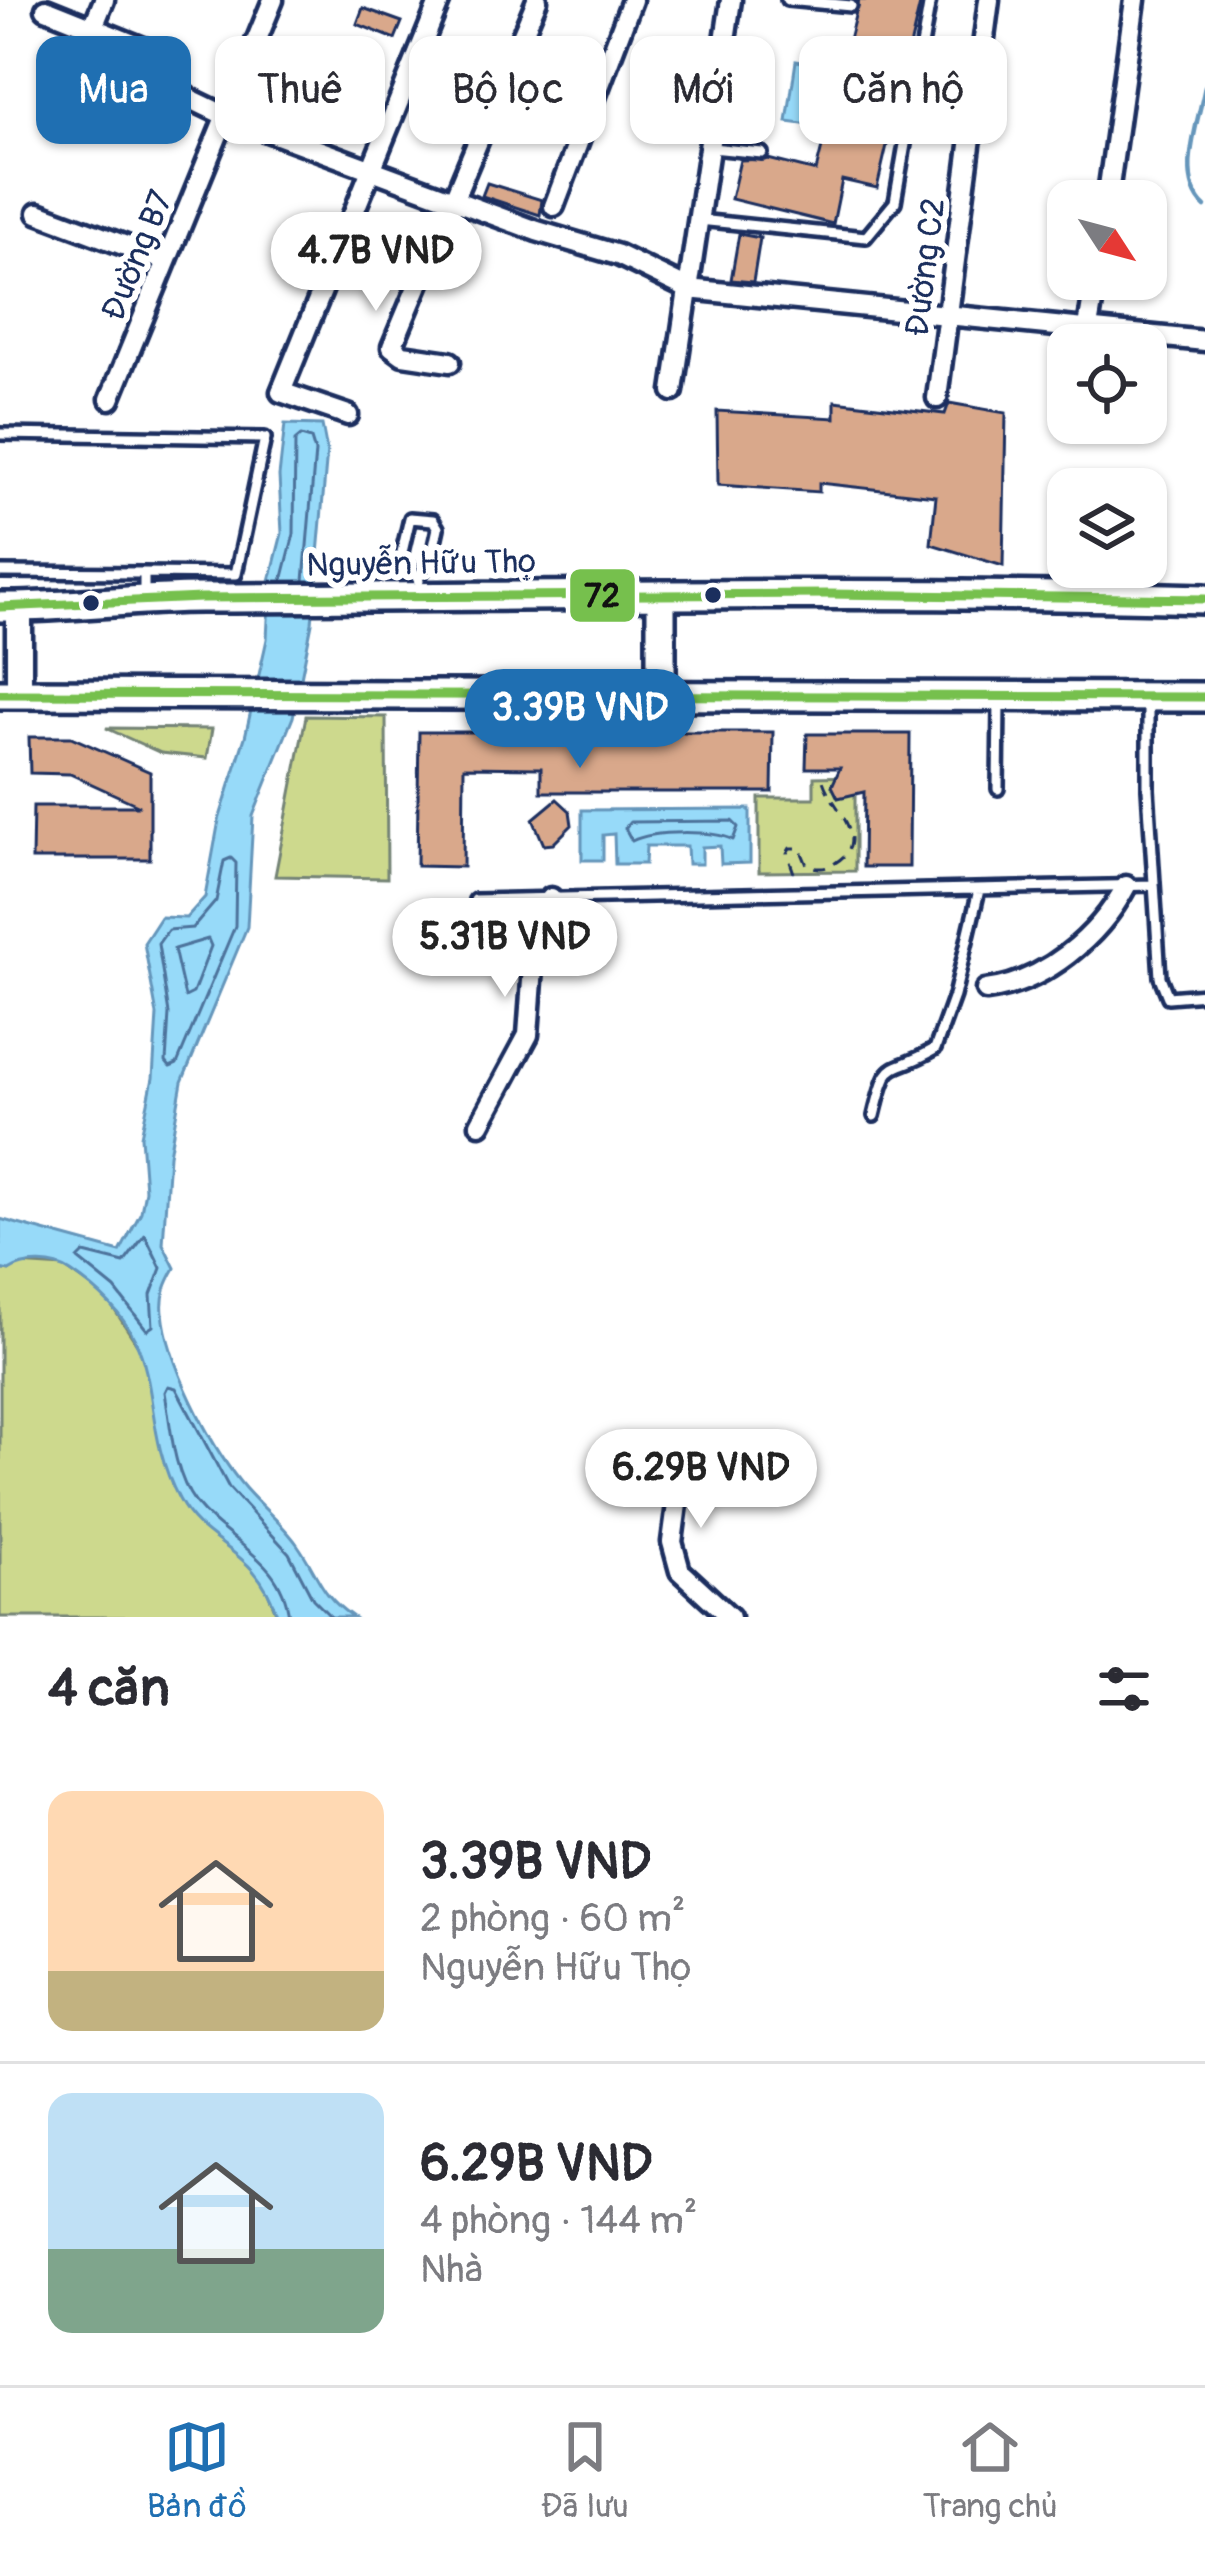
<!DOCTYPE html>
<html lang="vi">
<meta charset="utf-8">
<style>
body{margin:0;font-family:Pangolin,sans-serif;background:#f7f7f7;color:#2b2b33;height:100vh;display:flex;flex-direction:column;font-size:45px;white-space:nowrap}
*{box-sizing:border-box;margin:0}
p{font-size:39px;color:#7c7c81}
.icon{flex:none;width:66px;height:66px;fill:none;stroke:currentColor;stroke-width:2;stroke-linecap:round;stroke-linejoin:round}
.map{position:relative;height:1617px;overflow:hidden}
.details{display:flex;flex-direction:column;background:#fff;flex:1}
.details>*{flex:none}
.top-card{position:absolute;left:36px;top:36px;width:1134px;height:108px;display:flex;gap:24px}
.needle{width:78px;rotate:126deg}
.tools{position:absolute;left:1047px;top:180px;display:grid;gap:24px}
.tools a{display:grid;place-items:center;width:120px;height:120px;border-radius:24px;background:#fff;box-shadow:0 3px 9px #0004;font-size:60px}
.price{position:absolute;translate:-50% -102px;padding:0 27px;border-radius:42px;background:#fff;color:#222;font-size:39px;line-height:78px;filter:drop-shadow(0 3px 6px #0008)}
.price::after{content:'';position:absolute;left:50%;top:72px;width:36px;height:27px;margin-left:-18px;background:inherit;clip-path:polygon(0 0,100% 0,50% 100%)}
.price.selected{background:#1f6fb2;color:#fff}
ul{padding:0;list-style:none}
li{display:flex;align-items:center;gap:36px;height:300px;padding:0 48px}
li+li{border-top:3px solid #e1e1e2}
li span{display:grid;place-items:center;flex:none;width:336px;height:240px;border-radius:24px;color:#555}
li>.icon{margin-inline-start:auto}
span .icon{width:144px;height:144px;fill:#fffc;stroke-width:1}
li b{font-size:51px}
h2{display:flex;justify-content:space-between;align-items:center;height:144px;padding:0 48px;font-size:51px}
.pill{padding:0 42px;border-radius:24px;background:#fff;box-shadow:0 3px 9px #0004;font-size:42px;line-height:108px}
.pill.selected{background:#1f6fb2;color:#fff}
.tab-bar{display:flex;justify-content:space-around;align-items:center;height:168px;border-top:3px solid #e1e1e2;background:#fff;font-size:33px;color:#7c7c81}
.tab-bar a{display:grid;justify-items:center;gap:6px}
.tab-bar .selected{color:#1f6fb2}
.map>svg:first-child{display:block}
.green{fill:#cdd98d;stroke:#748476;stroke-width:3}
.water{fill:#97daf9;stroke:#6596bb;stroke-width:3}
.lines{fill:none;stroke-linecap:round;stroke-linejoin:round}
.shore{stroke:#4d739c;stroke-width:3}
.stream{stroke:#6596bb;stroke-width:4.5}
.building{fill:#d9a88b;stroke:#1b2f5e;stroke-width:3}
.service-casing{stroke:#1b2f5e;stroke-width:18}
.minor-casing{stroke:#1b2f5e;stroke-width:27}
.secondary-casing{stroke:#1b2f5e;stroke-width:33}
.primary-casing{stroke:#1b2f5e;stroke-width:36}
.path{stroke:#1b2f5e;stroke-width:3;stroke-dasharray:12 9;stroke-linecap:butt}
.service{stroke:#fff;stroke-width:9}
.minor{stroke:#fff;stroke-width:18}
.secondary{stroke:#fff;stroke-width:24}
.primary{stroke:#fff;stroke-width:27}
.bus-1-casing{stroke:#fff;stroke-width:18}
.bus-1{stroke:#76c04d;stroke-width:9}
.bus-dot{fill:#1b2f5e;stroke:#fff;stroke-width:4.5}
.labels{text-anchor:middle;stroke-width:12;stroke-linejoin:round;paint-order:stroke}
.street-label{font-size:33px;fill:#1b2f5e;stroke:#fff}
.line-badge{stroke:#fff;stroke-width:4.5}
.pale-badge-label{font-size:33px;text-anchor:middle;font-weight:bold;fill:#111}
</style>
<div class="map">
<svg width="1205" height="1617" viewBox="0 0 1205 1617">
<rect width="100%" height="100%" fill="#fff"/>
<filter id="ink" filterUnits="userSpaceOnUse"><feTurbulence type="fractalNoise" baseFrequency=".00833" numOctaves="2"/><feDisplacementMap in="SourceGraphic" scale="24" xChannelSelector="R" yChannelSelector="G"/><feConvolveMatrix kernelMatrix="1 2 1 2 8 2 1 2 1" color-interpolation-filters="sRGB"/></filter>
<g filter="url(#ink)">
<!-- green -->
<path class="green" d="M306 716 386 717 387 878 275 876Z
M106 728 212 729 207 758 161 753Z
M855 776V871L759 872V798H814V777Z
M18 1264 64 1267 106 1297 144 1355 172 1484 261 1575 278 1617H0V1269L9 1271Z"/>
<!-- water -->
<path class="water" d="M796 61 816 64 810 100 821 102 818 126 787 122Z
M285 424 322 425 327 451 312 623 293 717 253 816 247 927 182 1082 169 1155 163 1244 175 1268C167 1282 161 1295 163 1312 167 1361 209 1443 240 1482 257 1504 281 1521 297 1544 319 1575 319 1594 353 1617H278C255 1544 206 1550 179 1499 131 1407 179 1345 71 1272 55 1261 25 1260 9 1271L0 1269V1219L120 1252 141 1212 145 1190 141 1136 153 1078 157 1015 144 943 161 917 186 918 205 897 219 820 245 737 267 639 270 581 282 533 279 476Z
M750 809V863L721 864 720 846 702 847V864H688L687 846H646L645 864H615L614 834 603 835V860H582V810Z"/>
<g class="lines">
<!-- shore -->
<path class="shore" d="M282 581 294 534 295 441 301 436 311 439 315 452 304 581
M732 821 738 827 733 840C713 830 652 830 632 841L625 828 630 822Z
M231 858 236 863 235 926 177 1064 170 1067 166 1062 169 1014 158 944 168 930 193 928 216 901 224 861Z
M208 939 211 946 193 993 185 997 174 949Z
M145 1235 161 1268 151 1295 153 1326 147 1330 115 1289 78 1259 84 1253 124 1263Z
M289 1617C282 1557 228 1544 195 1502 173 1473 171 1427 165 1392L168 1386 176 1388 229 1488 289 1553 313 1599 331 1617"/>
<!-- stream -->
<path class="stream" d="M1205 86C1199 121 1175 180 1205 207"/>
</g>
<!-- building -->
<path class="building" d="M859 0H921L877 188 842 180 833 224 731 199 740 160 768 159 816 171Z
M363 8 402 22 395 39 357 24Z
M487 183 542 200 540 215 482 196Z
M739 234 760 238 753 282 731 280Z
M835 401 945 414 949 403 1006 413 1003 566 931 544 936 496 819 483V492L718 485 717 411 835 418Z
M419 732H773L772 792H541V768L464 767 463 867 417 866Z
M807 734H910L909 867H863L864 792 838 798 832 786 840 768H806Z
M29 737H71L150 772V859H32L33 806H140L70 774 30 773Z
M557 799 570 811 572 825 553 844 544 845 533 819Z"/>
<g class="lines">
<defs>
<path id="service" d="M787 0 851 6
M712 148 762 153
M699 220 866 237 895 202 930 0
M0 434 265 438 236 574 144 573
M399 565 410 518 433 520 438 528 431 560 420 576
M342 567 411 568 419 581
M0 572 144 573V594
M1148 702V789L1160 977 1168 997 1205 994
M998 789 999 702
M475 900 1154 885
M874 1116C889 1053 887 1077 935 1049L954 996 979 890"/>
<path id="minor" d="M46 9 156 53 167 66 176 92 224 115 537 231 618 255 688 289 1205 341
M93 27 104 0
M1107 201 1135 0
M554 206 632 0
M38 213 166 261
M1085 345 1096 279
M450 362 403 355 392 347 537 0
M673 391 731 0
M937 398 989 0
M110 399 273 0
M348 415 281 392 440 0
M986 990C1044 983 1099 937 1126 886
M480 1124 528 1035 536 926 551 898
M730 1617 680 1571 672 1542 685 1444 747 1457"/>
<path id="secondary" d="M19 693V607"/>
<path id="primary" d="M661 595V695
M0 607C67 608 134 598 201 598 535 597 870 590 1205 599
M0 694 1205 697"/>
</defs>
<!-- service casing -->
<use href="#service" class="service-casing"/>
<!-- minor casing -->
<use href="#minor" class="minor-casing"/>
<!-- secondary casing -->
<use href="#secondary" class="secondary-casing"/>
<!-- primary casing -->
<use href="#primary" class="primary-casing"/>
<!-- path -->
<path class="path" d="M794 873 787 853 790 848H800L807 865C817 869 825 870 835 863 876 838 826 804 822 776"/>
<!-- service -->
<use href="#service" class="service"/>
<!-- minor -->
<use href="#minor" class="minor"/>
<!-- secondary -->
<use href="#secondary" class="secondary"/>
<!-- primary -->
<use href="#primary" class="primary"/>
<defs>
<path id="bus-1" d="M0 607 201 598 828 594 1205 599
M0 694 1205 697"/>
</defs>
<!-- bus-1 casing -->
<use href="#bus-1" class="bus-1-casing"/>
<!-- bus-1 -->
<use href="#bus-1" class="bus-1"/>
</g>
</g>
<!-- markers -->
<g class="bus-dot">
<circle cx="713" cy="595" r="10"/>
<circle cx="91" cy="603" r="10"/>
</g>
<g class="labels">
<!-- street labels -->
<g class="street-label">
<text transform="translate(136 255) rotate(-68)" y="12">Đường B7</text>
<text transform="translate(924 267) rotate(-83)" y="12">Đường C2</text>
<text transform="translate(422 562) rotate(-1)" y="12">Nguyễn Hữu Thọ</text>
</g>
</g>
<rect class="line-badge" x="568" y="567" width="69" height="57" rx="12" fill="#76c04d"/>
<g class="pale-badge-label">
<text x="602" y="607">72</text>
</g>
</svg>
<div class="tools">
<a><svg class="needle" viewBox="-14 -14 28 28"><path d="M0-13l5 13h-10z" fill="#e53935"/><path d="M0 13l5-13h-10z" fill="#7c7c81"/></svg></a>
<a><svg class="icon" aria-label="locate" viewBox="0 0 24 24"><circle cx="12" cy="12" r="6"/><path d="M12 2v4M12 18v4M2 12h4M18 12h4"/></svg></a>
<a><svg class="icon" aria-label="layers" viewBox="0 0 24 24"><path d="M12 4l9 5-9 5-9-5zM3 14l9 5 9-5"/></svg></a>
</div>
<b class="price" style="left:376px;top:314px">4.7B VND</b>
<b class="price selected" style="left:580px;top:771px">3.39B VND</b>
<b class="price" style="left:505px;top:1000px">5.31B VND</b>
<b class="price" style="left:701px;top:1531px">6.29B VND</b>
<div class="top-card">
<a class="pill selected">Mua</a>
<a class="pill">Thuê</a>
<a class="pill">Bộ lọc</a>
<a class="pill">Mới</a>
<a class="pill">Căn hộ</a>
</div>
</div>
<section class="details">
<h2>4 căn<svg class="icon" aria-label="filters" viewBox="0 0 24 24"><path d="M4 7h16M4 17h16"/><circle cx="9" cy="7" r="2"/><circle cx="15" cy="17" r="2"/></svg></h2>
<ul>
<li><span style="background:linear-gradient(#ffd9b3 75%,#c2b280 0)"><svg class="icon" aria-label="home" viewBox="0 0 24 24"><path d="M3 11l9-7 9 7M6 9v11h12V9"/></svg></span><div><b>3.39B VND</b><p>2 phòng · 60 m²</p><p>Nguyễn Hữu Thọ</p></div></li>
<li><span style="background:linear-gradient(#bfe0f5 65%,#7fa58c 0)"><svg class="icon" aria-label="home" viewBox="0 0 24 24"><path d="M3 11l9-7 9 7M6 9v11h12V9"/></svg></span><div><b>6.29B VND</b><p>4 phòng · 144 m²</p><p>Nhà</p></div></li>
</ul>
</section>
<nav class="tab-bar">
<a class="selected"><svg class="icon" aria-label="map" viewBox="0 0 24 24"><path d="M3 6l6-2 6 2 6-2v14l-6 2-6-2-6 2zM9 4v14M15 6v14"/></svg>Bản đồ</a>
<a><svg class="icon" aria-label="saved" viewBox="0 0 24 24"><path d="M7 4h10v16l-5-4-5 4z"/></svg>Đã lưu</a>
<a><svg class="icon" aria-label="home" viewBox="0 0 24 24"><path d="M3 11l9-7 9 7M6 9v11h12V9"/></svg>Trang chủ</a>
</nav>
